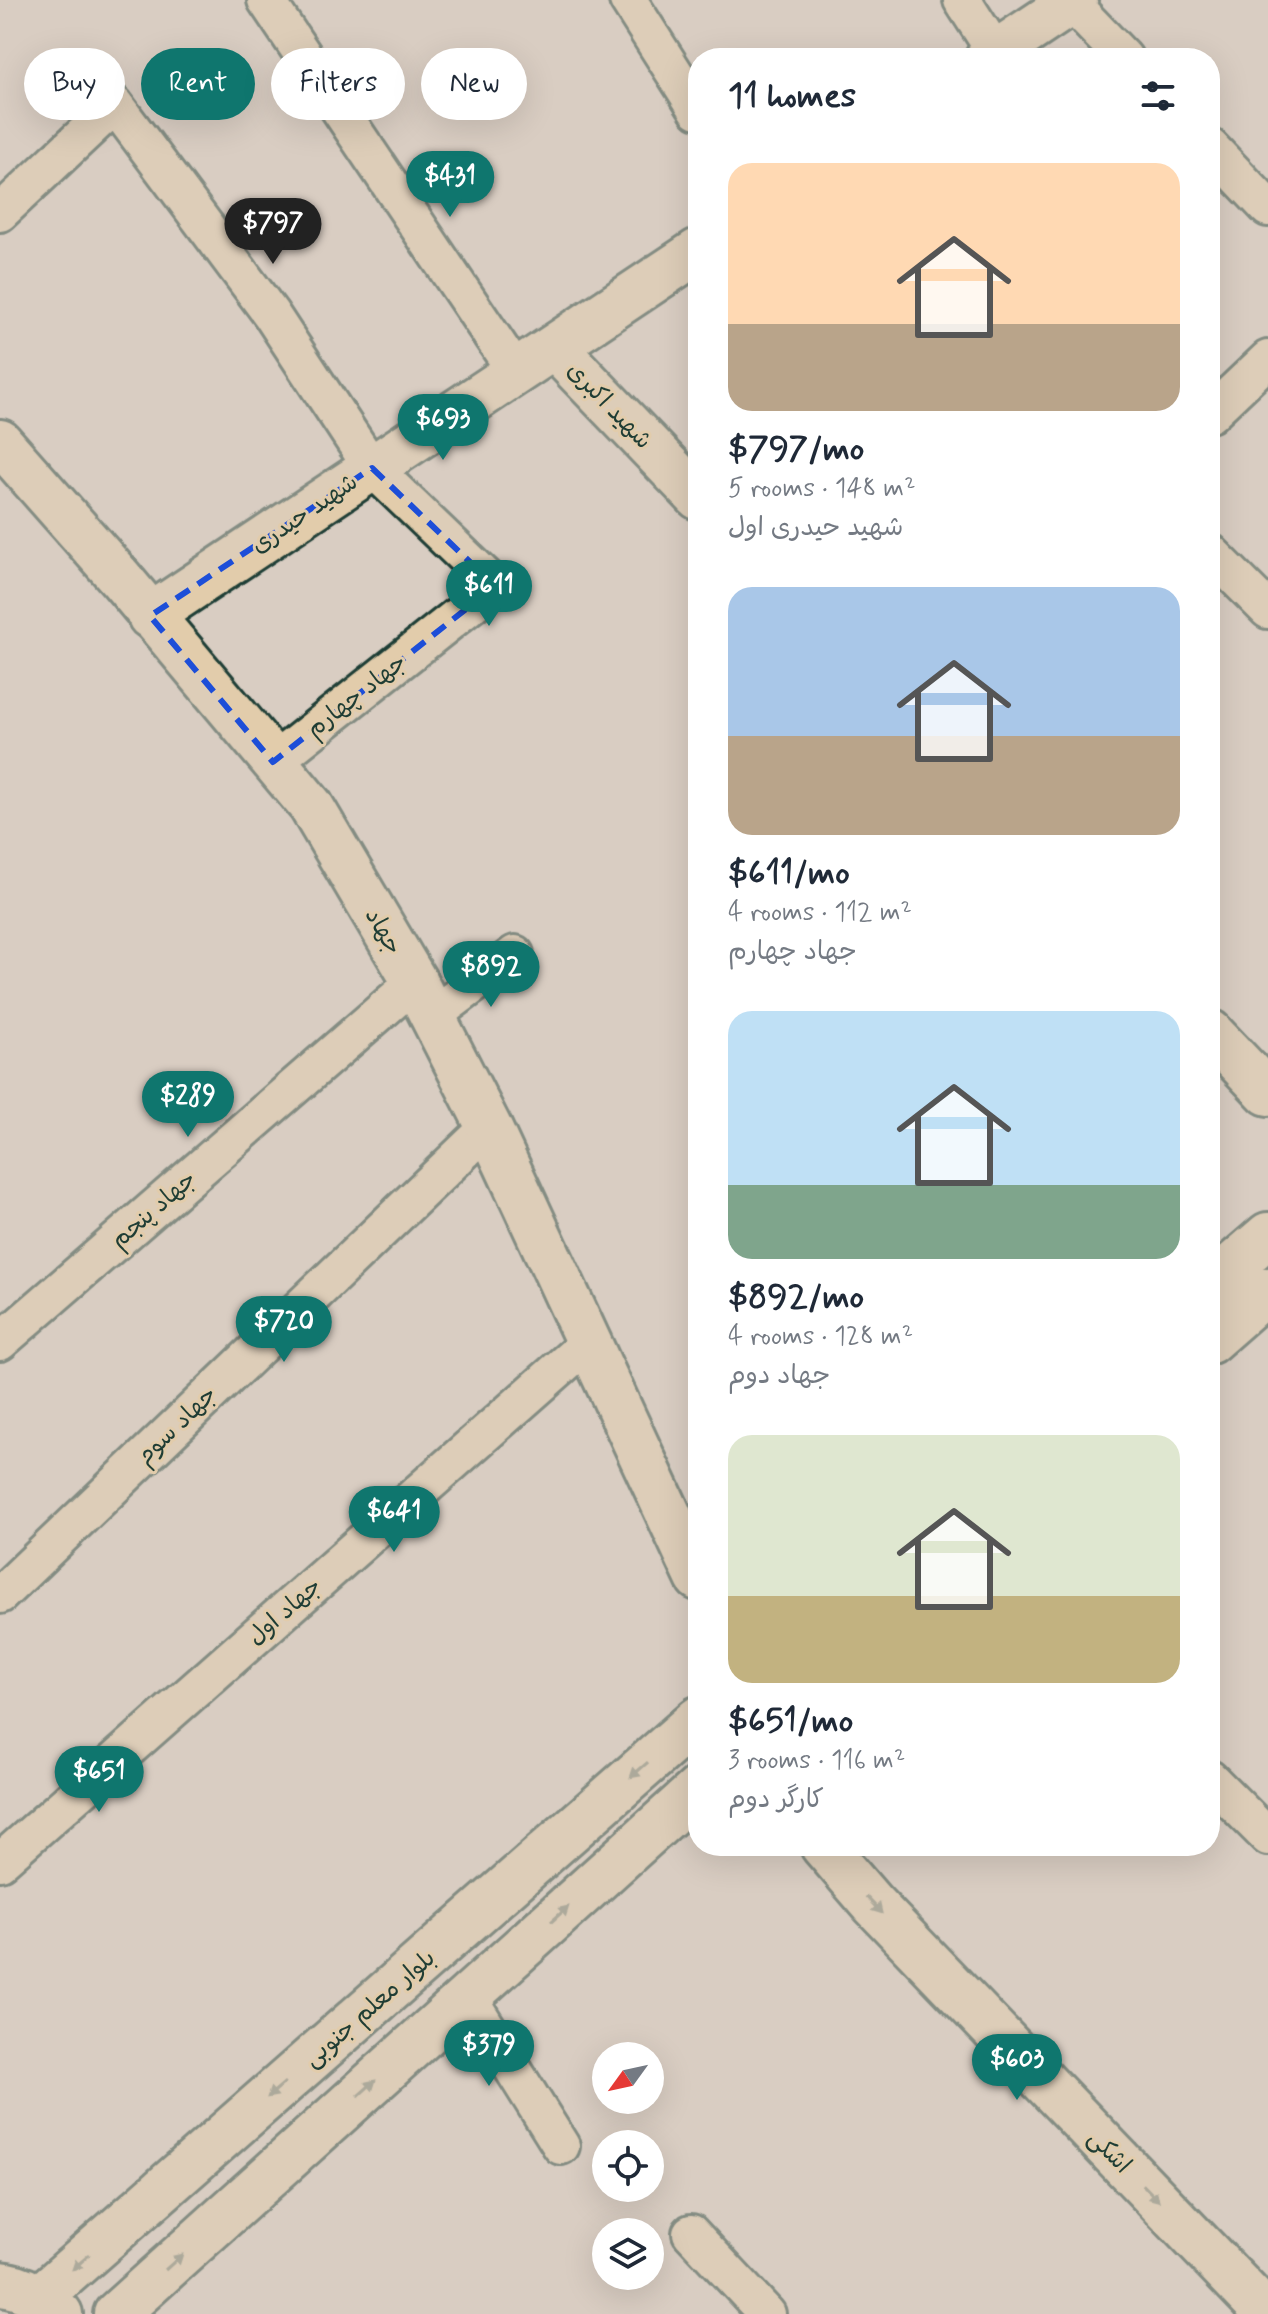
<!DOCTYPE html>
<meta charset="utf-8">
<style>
body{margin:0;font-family:Mynerve,"Playpen Sans Arabic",sans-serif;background:#f2f2f3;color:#1f2937;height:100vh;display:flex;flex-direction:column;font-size:30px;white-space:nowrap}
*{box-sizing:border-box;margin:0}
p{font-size:26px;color:#747a83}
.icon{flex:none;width:44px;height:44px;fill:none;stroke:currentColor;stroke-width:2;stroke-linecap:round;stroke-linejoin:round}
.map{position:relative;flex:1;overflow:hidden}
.sheet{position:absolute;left:688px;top:48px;width:532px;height:1808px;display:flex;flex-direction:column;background:#fff;border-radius:32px;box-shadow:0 8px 32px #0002}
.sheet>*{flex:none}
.hud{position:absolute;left:24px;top:48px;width:544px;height:72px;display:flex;gap:16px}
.needle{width:52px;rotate:237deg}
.controls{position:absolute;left:592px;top:2042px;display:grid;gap:16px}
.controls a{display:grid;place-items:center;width:72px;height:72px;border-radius:50%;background:#fff;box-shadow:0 8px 32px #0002;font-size:40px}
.price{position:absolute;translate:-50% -68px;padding:0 18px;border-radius:28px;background:#0f766e;color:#fff;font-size:26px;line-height:52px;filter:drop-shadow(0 2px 4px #0008)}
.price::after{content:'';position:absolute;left:50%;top:48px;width:24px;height:18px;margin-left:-12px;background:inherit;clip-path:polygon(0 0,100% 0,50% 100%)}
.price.active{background:#222;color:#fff}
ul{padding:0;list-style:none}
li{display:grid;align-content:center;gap:16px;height:424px;padding:0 40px}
li span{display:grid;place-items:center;height:248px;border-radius:24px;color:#555}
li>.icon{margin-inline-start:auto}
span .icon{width:144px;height:144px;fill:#fffc;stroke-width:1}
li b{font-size:34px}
h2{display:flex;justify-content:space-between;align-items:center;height:96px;padding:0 40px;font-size:34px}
.pill{padding:0 28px;border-radius:36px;background:#fff;box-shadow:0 8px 32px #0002;font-size:28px;line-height:72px}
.pill.active{background:#0f766e;color:#fff}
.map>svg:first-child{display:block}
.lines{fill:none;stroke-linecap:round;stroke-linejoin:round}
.street-casing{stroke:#1f3d34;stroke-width:42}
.secondary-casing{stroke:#1f3d34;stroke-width:50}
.primary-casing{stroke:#1f3d34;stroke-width:50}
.street{stroke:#e2ccab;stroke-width:36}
.secondary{stroke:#e2ccab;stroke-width:44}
.primary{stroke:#e2ccab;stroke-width:44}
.oneway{fill:#777d6a}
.marked{fill:none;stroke:#1d4ed8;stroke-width:6;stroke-dasharray:16 10;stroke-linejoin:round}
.labels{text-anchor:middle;stroke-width:6;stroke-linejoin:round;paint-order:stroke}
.street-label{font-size:24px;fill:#1f3d34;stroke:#e2ccab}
</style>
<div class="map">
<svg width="1268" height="2314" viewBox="0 0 1268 2314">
<rect width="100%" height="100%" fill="#d9cdc2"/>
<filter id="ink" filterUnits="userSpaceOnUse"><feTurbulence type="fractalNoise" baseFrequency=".0125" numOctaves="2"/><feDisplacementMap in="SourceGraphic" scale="16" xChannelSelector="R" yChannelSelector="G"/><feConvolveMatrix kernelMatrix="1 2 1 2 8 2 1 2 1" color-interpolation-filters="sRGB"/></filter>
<g filter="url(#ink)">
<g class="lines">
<defs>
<path id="street" d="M266 0 516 372
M628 0 698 110
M962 0 996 53
M1071 3 1124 58
M1210 147 1268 208
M0 213 115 105 271 314 372 468 495 586 273 762
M1210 414 1268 359
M1210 552 1268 610
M432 1016 515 954
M0 1342 415 982
M0 1595 489 1127
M1210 1779 1268 1837
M0 1862 589 1342
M468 1997 561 2146
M691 2233 767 2314"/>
<path id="secondary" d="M988 58 1075 0
M554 347 698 497
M150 616 698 251
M1210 1032 1268 1093
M823 1846 873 1904 1267 2314"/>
<path id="primary" d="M0 442 121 579 311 806 415 982 489 1127 698 1578
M1210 1285 1268 1235
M1210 1341 1268 1290
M0 2284C24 2286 42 2299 60 2314
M40 2297 698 1719
M116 2314 698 1789"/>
</defs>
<!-- street casing -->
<use href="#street" class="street-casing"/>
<!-- secondary casing -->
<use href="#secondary" class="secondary-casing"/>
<!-- primary casing -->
<use href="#primary" class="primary-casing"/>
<!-- street -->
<use href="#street" class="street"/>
<!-- secondary -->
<use href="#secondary" class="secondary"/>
<!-- primary -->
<use href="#primary" class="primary"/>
</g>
<!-- one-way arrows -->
<defs><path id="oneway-solid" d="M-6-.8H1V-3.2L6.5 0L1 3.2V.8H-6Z" transform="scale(2)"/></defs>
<g class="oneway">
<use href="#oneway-solid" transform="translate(639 1770) rotate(139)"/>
<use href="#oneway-solid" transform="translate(874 1905) rotate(47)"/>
<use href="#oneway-solid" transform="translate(560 1914) rotate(-42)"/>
<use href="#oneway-solid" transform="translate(367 2088) rotate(-42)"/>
<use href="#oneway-solid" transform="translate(276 2090) rotate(139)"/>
<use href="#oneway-solid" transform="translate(1151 2193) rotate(46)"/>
<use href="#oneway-solid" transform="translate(81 2262) rotate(139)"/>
<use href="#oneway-solid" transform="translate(174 2262) rotate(-42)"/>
</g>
</g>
<!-- marked area -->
<path d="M0 0H1268V2314H0ZM372 468 495 586 273 762 150 616Z" fill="#d9cdc2" fill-opacity=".55" fill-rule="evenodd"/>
<path class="marked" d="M372 468 495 586 273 762 150 616Z"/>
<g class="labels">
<!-- street labels -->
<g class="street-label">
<text transform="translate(610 405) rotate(46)" y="8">شهید اکبری</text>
<text transform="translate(304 513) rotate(-34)" y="8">شهید حیدری</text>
<text transform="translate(356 695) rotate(-38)" y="8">جهاد چهارم</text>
<text transform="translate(384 931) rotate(60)" y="8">جهاد</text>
<text transform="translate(153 1209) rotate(-41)" y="8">جهاد پنجم</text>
<text transform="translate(176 1425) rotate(-44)" y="8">جهاد سوم</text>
<text transform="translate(284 1611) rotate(-41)" y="8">جهاد اول</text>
<text transform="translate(369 2008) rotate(-41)" y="8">بلوار معلم جنوبی</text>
<text transform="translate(1110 2151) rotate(46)" y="8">اشکی</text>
</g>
</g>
</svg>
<div class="controls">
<a><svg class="needle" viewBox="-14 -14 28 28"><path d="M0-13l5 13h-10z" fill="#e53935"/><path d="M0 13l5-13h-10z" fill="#747a83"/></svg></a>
<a><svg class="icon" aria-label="locate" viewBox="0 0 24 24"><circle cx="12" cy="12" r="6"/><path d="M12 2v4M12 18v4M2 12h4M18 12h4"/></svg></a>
<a><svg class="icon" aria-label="layers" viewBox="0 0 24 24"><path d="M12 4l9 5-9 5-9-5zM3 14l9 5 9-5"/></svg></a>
</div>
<b class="price" style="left:450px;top:219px">$431</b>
<b class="price active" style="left:273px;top:266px">$797</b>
<b class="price" style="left:443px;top:462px">$693</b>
<b class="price" style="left:489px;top:628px">$611</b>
<b class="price" style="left:491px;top:1009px">$892</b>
<b class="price" style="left:188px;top:1139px">$289</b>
<b class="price" style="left:284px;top:1364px">$720</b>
<b class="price" style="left:394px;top:1554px">$641</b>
<b class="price" style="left:99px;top:1814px">$651</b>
<b class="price" style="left:489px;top:2088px">$379</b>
<b class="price" style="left:1017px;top:2102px">$603</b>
<div class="hud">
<a class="pill">Buy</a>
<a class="pill active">Rent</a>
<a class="pill">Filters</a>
<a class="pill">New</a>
</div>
<section class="sheet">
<h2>11 homes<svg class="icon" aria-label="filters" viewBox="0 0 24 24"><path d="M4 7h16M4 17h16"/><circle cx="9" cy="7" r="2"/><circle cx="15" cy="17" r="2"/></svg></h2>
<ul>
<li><span style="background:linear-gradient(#ffd9b3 65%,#b9a48a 0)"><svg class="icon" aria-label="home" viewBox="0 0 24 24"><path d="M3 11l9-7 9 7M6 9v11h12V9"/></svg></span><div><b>$797/mo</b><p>5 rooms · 148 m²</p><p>شهید حیدری اول</p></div></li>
<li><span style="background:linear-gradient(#a9c7e8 60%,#b9a48a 0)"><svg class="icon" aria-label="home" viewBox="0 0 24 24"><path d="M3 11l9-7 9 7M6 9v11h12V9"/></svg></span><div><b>$611/mo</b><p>4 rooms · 112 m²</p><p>جهاد چهارم</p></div></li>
<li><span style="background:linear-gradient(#bfe0f5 70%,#7fa58c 0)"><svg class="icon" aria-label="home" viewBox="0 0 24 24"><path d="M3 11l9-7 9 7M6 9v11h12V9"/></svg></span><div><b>$892/mo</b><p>4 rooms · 128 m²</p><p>جهاد دوم</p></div></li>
<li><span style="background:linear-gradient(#dfe7d0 65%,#c2b280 0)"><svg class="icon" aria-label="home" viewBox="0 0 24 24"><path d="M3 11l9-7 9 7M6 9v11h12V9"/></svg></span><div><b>$651/mo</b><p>3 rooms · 116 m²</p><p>کارگر دوم</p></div></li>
</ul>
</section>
</div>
